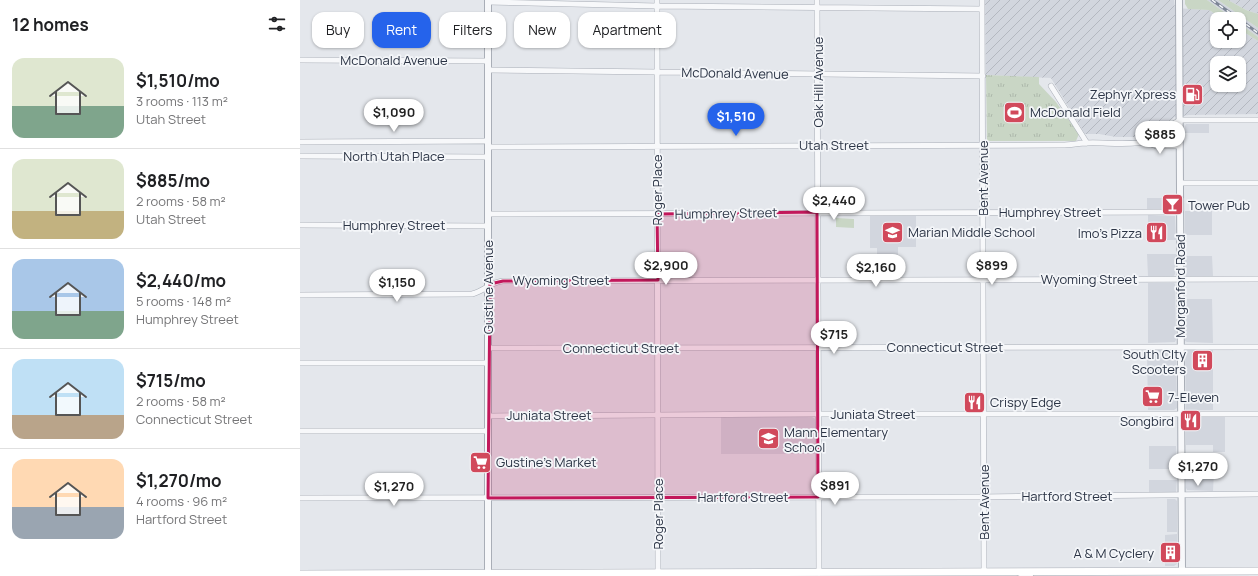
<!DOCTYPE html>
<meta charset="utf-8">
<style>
body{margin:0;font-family:Manrope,sans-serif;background:#f6f6f6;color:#202124;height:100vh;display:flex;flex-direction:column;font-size:15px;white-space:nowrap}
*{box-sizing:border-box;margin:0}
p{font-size:13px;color:#757577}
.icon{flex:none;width:22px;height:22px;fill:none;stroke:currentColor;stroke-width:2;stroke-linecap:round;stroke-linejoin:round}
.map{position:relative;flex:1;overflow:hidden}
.sheet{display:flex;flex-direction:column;background:#fff;width:300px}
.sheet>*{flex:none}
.top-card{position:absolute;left:12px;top:12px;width:380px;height:36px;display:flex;gap:8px}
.controls{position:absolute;left:910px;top:12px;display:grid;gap:8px}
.controls a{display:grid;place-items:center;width:36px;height:36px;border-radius:8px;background:#fff;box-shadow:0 1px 3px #0004;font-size:20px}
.price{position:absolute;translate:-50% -34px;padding:0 9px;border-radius:14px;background:#fff;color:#222;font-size:13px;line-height:26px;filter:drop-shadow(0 1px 2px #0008)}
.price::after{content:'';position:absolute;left:50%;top:24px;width:12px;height:9px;margin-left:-6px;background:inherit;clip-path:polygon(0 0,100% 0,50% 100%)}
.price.selected{background:#2563eb;color:#fff}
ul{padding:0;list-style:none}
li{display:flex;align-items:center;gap:12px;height:100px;padding:0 12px}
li+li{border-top:1px solid #e0e0e0}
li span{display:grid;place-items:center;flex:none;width:112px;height:80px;border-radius:12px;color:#555}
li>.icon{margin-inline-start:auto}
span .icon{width:48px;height:48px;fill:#fffc;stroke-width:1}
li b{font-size:17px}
h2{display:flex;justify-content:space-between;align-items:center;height:48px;padding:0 12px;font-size:17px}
.tag{padding:0 14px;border-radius:12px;background:#fff;box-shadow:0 1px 3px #0004;font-size:14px;line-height:36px}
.tag.selected{background:#2563eb;color:#fff}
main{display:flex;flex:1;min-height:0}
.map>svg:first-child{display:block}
.built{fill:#d2d6de}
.industrial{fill:url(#industrial-furrows);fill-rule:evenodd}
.grass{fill:#c9d6c5}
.park{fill:url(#park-tufts)}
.garden{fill:url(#garden-furrows)}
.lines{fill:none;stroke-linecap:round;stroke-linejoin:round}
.minor-casing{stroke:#a9aeb7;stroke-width:6}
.tertiary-casing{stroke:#a9aeb7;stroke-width:8}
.secondary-casing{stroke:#a9aeb7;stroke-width:8}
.minor{stroke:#f7f8fa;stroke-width:5}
.tertiary{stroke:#f7f8fa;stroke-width:6}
.secondary{stroke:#fff;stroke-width:7}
.rail-casing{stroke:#7d8696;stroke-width:3}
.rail{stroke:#f4f6f9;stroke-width:1.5;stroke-dasharray:4.5;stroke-linecap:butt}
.marked{fill:#c2185b;fill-opacity:0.2;stroke:#c2185b;stroke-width:3;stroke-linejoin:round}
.labels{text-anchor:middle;stroke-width:3.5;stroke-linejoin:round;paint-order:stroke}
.street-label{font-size:13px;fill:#2b3445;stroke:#f4f6f9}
.poi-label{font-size:13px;fill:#2b3445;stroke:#f4f6f9;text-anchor:start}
</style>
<main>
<section class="sheet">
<h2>12 homes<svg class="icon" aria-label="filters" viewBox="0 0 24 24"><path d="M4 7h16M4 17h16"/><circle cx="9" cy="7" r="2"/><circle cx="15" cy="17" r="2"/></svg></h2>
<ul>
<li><span style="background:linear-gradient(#dfe7d0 60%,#7fa58c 0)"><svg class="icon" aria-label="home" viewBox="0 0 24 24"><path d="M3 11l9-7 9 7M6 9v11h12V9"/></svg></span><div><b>$1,510/mo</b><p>3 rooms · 113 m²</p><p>Utah Street</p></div></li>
<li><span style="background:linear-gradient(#dfe7d0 65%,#c2b280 0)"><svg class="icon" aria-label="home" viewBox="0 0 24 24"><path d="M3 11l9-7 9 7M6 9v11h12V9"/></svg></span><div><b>$885/mo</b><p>2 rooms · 58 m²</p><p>Utah Street</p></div></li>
<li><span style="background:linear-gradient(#a9c7e8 65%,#7fa58c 0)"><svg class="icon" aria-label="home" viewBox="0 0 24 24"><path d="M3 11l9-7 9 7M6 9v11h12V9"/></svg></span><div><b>$2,440/mo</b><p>5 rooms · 148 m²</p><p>Humphrey Street</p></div></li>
<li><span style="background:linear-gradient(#bfe0f5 70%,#b9a48a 0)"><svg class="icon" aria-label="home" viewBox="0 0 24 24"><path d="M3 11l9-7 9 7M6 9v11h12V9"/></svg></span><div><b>$715/mo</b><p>2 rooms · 58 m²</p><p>Connecticut Street</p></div></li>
<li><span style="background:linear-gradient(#ffd9b3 60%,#9aa5b1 0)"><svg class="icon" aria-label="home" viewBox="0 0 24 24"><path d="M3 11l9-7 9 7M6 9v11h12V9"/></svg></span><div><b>$1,270/mo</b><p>4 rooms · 96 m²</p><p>Hartford Street</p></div></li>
</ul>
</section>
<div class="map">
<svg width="958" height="576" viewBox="0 0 958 576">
<defs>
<pattern id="industrial-furrows" width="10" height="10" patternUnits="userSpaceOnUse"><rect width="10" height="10" fill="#d2d6de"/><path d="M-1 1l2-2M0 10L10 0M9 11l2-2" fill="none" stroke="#b4b8c0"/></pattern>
<pattern id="park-tufts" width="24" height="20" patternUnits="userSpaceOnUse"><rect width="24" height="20" fill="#c9d6c5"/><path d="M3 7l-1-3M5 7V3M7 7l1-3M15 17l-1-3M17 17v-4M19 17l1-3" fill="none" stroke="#adb8ab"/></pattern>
<pattern id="garden-furrows" width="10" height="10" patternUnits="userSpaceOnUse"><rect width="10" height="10" fill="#c9d6c5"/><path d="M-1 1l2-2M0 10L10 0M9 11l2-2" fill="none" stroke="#adb8ab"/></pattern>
</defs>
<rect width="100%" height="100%" fill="#e4e7ec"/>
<!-- built -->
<path class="built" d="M907 0H918L944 18 958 28V37L939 23V19H934Z
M886 124H909V133H884L885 126Z
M847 198H875V207L872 209H847Z
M885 211H912V235H885Z
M848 215 875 216 876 240H848Z
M570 216H616V247H598V276H577V248H570Z
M847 254H876L875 274 874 276H848Z
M885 256H912L913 276H886L885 274Z
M848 283H874L875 284 876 340 875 342 848 343Z
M885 299H912L913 343 887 342 885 341Z
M913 348V410H886L885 350 886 349Z
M847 349H874L876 351 877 408 874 410H848Z
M887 416H925V452H913V445H886V418Z
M421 417H512L515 419 516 424 515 454H421Z
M849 446H876L877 469H849Z
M886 472H914L913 491 887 490 886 488Z
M849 480H877L876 492 875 493H849Z
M867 499H875L877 501V532H867Z
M877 534V564L874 566H865V535Z"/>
<!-- industrial -->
<path class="industrial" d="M685 0H874L875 8 909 10 923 19H917V41H939V29L958 41V114L889 115 875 117 853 132 840 137H816L799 134H785L751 78 686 75ZM917 63H939V85H917Z
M928 0H958V14L946 10Z"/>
<!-- grass -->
<path class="grass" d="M885 0H907L934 19H923L909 10 888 9 885 4Z
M918 0H928L946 10 958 14V28Z
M939 23 958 37V41L939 29Z
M536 218 554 219V228L536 227Z"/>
<!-- park -->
<path class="park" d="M686 75 739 77V84L756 102 779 134 776 141H687Z"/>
<!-- garden -->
<path class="garden" d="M872 131V144H859L858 141Z"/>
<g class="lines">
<defs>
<path id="minor" d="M357 0 358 573
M517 0 519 573
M682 0 684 572
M188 2 357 6 682 9
M0 60 188 61
M188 70 683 76
M751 86 787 143
M0 142 188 141
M846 142 856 146H879
M188 147 762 145C771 145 779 143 787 143 802 142 835 146 848 141 861 136 869 123 882 120H958
M0 156 188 157
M880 183H958
M188 214 880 212
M0 225 188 226
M0 295 172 294C184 291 191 282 203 281L958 279
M188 348 958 347
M0 363H188
M188 416 514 414H958
M0 431H188
M0 498 679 497 958 494"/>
<path id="tertiary" d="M879 0 882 571
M188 573V0
M720 573 730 576"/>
<path id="secondary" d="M0 574 958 571"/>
</defs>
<!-- minor casing -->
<use href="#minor" class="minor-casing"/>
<!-- tertiary casing -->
<use href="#tertiary" class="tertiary-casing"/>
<!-- secondary casing -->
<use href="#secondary" class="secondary-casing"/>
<!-- minor -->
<use href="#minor" class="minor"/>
<!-- tertiary -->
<use href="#tertiary" class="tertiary"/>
<!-- secondary -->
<use href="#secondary" class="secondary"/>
<defs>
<path id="rail" d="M912 0 939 19
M939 19 958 33"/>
</defs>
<!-- rail casing -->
<use href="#rail" class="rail-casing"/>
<!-- rail -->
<use href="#rail" class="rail"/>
</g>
<!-- marked area -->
<path class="marked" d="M517 212 518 497 188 498 190 284 203 281 358 280 357 214Z"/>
<!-- icons -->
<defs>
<symbol id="fuel-square" viewBox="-11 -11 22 22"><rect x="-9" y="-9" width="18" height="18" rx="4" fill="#d1495b" stroke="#f4f6f9"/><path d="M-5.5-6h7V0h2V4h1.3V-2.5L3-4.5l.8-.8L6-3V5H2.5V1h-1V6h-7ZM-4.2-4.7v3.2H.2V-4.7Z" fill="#fff"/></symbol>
<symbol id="stadium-square" viewBox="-11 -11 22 22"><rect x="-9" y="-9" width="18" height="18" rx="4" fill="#d1495b" stroke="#f4f6f9"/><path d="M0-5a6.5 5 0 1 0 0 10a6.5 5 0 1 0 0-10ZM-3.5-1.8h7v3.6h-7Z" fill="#fff"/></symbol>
<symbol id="bar-square" viewBox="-11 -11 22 22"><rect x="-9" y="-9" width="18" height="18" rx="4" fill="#d1495b" stroke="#f4f6f9"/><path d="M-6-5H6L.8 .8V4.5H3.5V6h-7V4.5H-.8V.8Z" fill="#fff"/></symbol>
<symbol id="school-square" viewBox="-11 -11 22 22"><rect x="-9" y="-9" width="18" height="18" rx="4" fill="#d1495b" stroke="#f4f6f9"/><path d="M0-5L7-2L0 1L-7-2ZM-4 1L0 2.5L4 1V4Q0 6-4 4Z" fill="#fff"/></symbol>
<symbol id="restaurant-square" viewBox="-11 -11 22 22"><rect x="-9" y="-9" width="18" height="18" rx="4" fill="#d1495b" stroke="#f4f6f9"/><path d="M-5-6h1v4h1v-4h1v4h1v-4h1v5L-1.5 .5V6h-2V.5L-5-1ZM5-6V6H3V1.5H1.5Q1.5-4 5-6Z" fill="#fff"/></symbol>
<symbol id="building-square" viewBox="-11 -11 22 22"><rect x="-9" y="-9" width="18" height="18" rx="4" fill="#d1495b" stroke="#f4f6f9"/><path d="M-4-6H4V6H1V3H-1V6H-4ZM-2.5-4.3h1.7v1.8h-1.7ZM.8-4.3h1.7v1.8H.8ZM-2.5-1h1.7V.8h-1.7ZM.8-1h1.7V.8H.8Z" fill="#fff"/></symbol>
<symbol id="supermarket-square" viewBox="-11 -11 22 22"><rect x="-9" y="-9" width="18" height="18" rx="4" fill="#d1495b" stroke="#f4f6f9"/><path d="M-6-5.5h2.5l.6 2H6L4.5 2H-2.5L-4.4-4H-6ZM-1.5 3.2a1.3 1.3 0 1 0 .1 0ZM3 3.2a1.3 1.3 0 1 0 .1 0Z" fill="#fff"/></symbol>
</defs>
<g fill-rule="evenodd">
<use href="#fuel-square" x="880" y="82" width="25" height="25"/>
<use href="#stadium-square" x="702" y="100" width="25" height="25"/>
<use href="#bar-square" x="860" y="192" width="25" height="25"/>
<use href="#school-square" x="580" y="220" width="25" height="25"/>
<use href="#restaurant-square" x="844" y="220" width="25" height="25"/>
<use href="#building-square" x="890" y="348" width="25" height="25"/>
<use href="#supermarket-square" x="840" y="384" width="25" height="25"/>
<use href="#restaurant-square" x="662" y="390" width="25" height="25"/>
<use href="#restaurant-square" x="878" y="408" width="25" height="25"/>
<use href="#school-square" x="456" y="426" width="25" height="25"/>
<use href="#supermarket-square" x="168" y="450" width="25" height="25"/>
<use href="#building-square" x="858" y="540" width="25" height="25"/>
</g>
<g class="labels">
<!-- street labels -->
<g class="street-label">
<text x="94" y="65">McDonald Avenue</text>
<text transform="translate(435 73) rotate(1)" y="5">McDonald Avenue</text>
<text transform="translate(518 82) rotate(-90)" y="5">Oak Hill Avenue</text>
<text x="534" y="150">Utah Street</text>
<text x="94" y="161">North Utah Place</text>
<text transform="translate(683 178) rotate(-90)" y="5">Bent Avenue</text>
<text transform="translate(357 190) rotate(-90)" y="5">Roger Place</text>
<text x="750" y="217">Humphrey Street</text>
<text transform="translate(426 213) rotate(-1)" y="5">Humphrey Street</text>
<text x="94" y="230">Humphrey Street</text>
<text x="789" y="284">Wyoming Street</text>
<text x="261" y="285">Wyoming Street</text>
<text transform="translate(880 286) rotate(-90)" y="5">Morganford Road</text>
<text transform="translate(188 287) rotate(-90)" y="5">Gustine Avenue</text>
<text x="645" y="352">Connecticut Street</text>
<text x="321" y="353">Connecticut Street</text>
<text x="573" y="419">Juniata Street</text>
<text x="249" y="420">Juniata Street</text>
<text x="767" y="501">Hartford Street</text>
<text x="443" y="502">Hartford Street</text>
<text transform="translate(684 502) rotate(-90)" y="5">Bent Avenue</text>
<text transform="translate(358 514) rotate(-90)" y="5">Roger Place</text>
</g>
<!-- poi labels -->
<g class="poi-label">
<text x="876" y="99" text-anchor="end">Zephyr Xpress</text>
<text x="730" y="117">McDonald Field</text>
<text x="888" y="210">Tower Pub</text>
<text x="608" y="237">Marian Middle School</text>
<text x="842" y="238" text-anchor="end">Imo's Pizza</text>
<text x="886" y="359" text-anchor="end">South CIty<tspan x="886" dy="15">Scooters</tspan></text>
<text x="868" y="402">7-Eleven</text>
<text x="690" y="407">Crispy Edge</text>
<text x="874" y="426" text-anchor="end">Songbird</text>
<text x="484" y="437">Mann Elementary<tspan x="484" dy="15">School</tspan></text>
<text x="196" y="467">Gustine's Market</text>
<text x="854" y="558" text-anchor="end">A &amp; M Cyclery</text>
</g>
</g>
</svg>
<div class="controls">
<a><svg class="icon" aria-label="locate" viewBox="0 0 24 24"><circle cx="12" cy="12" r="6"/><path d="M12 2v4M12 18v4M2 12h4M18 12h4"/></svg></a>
<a><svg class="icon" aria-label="layers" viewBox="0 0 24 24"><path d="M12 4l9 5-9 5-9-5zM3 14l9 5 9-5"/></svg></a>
</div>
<b class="price" style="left:94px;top:133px">$1,090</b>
<b class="price selected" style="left:436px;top:137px">$1,510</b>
<b class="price" style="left:860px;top:155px">$885</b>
<b class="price" style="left:534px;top:221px">$2,440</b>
<b class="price" style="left:366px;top:286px">$2,900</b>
<b class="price" style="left:692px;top:286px">$899</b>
<b class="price" style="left:576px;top:288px">$2,160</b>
<b class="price" style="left:97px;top:303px">$1,150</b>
<b class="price" style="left:534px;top:355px">$715</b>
<b class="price" style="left:898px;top:487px">$1,270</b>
<b class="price" style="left:535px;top:506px">$891</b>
<b class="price" style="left:94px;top:507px">$1,270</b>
<div class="top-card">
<a class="tag">Buy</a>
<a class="tag selected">Rent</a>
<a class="tag">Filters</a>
<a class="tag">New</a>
<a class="tag">Apartment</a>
</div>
</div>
</main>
